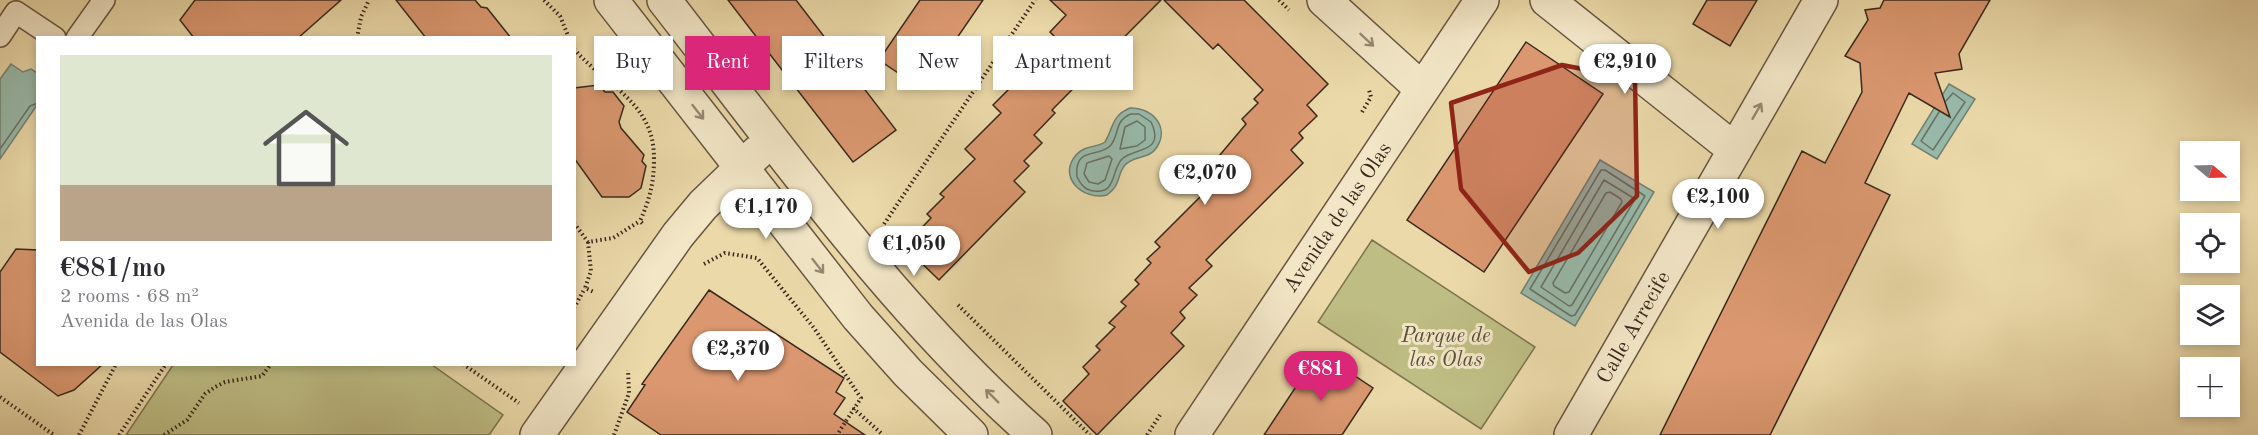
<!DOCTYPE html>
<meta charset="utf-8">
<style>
body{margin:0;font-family:"Old Standard TT",serif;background:#f7f7f7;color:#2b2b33;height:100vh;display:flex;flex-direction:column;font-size:22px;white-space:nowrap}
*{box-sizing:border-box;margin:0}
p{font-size:20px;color:#7c7c81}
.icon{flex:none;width:33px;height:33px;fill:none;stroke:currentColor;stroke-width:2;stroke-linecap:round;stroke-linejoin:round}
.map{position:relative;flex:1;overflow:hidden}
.details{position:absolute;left:36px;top:36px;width:540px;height:330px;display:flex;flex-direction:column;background:#fff;border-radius:0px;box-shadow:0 3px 9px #0003}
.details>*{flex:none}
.hud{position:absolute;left:594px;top:36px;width:570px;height:54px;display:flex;gap:12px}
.needle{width:39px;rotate:109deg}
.buttons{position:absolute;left:2180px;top:141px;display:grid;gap:12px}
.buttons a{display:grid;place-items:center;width:60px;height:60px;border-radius:0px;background:#fff;box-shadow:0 3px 9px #0003;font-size:30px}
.price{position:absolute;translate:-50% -51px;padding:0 14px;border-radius:21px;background:#fff;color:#222;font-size:20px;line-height:39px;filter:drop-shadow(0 2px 3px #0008)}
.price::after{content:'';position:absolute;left:50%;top:36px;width:18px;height:14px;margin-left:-9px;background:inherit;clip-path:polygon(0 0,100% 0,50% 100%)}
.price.current{background:#db2777;color:#fff}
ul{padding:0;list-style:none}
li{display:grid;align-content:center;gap:12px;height:318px;padding:0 24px}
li+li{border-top:2px solid #e1e1e2}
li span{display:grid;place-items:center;height:186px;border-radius:0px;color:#555}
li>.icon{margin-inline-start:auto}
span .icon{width:108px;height:108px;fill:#fffc;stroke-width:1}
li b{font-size:26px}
.tag{padding:0 21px;border-radius:0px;background:#fff;box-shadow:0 3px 9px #0003;font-size:21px;line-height:54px}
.tag.current{background:#db2777;color:#fff}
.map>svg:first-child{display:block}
.green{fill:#bebd84;stroke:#7c7350;stroke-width:1.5}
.water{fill:#98baab;stroke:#728072;stroke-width:1.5}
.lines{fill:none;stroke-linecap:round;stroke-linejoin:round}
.shore{stroke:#687264;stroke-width:1.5}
.building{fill:#db9870;stroke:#39291d;stroke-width:1.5}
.service-casing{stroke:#665540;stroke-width:24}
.minor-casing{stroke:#665540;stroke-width:36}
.path{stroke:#39291d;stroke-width:4;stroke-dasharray:1.5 3;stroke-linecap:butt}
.service{stroke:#f2e6c7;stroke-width:21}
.minor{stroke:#f2e6c7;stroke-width:33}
.oneway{stroke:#968872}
.marked{fill:#8f2418;fill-opacity:0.2;stroke:#8f2418;stroke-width:4.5;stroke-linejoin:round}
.labels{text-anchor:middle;stroke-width:6;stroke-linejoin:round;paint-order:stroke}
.street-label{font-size:21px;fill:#39291d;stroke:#f2e6c7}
.park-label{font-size:21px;font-style:italic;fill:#5a4e37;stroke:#f2e6c7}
</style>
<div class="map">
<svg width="2258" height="435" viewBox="0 0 2258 435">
<rect width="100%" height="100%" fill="#ebd9a9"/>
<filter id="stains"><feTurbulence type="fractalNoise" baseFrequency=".00333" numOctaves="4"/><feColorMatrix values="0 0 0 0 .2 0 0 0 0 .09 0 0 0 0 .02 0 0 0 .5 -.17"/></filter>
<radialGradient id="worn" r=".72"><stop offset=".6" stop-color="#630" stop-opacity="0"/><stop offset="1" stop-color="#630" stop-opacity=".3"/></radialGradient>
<!-- green -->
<path class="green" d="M1372 240 1535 347 1481 429 1318 322Z
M173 365H432L503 415 489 435H126Z"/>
<!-- water -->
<path class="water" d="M11 64 23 72 31 69 37 73V105L0 159V79Z
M1949 84 1975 99 1937 159 1912 144Z
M1130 108C1151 107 1170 126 1157 147 1149 160 1134 155 1125 165 1116 176 1122 184 1107 195 1083 201 1057 177 1076 155 1085 145 1096 148 1105 142 1114 127 1111 116 1130 108Z
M1600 160 1654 192 1575 326 1521 293Z"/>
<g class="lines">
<!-- shore -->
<path class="shore" d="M1939 112 1921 141 1933 150 1965 102 1953 93 1946 101
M1131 114H1139L1151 122C1166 154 1134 147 1122 159 1111 170 1117 194 1094 191 1085 190 1081 185 1077 177 1074 145 1099 159 1111 145 1120 133 1114 121 1131 114Z
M1137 121 1145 127V140L1137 146 1120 149 1125 127Z
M0 149 30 106 38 103
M1109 156 1112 159 1105 180 1098 184 1089 182 1084 174 1087 163Z
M1601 170H1605L1645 196 1575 315 1571 316 1530 289Z
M1604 180 1635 199 1572 305 1569 306 1541 287Z
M1610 192 1621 199 1622 202 1569 292 1565 293 1554 286 1553 283 1606 193Z"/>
</g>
<!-- building -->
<path class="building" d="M195 0H341L298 38H194L180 20Z
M396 0H475L481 7 487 8 511 38H426Z
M728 0H796L896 130 853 162Z
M920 0H983L922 89 879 60Z
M1050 0H1161L1052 110 1055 113 1034 135 1042 143 1024 161 1029 166 1014 181 1025 192 939 280 904 246 931 218 927 214 944 197 940 194 975 159 965 149 1001 113 993 105 1030 68 1026 64 1054 36 1050 32 1066 15Z
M1164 0H1244L1328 84 1307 105 1317 116 1299 133 1303 138 1291 150 1303 163 1206 260 1212 266 1189 288 1197 295 1180 312 1185 318 1171 333 1184 346 1097 435 1063 401 1089 374 1083 367 1100 350 1096 346 1115 327 1109 323 1126 306 1121 302 1139 284 1135 280 1151 263 1147 259 1160 247 1155 242 1208 189 1203 184 1219 167 1214 162 1246 124 1242 119 1258 103 1254 99 1263 90 1218 44 1213 49Z
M1707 0H1757L1730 46 1693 24Z
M1884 0H1990L1959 54 1962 69 1935 73 1950 117 1909 93 1865 183 1890 195 1770 435H1660L1802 151 1825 163 1862 92 1860 63 1845 56 1868 20 1865 10 1880 8Z
M1526 42 1603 94 1484 272 1407 220Z
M599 85 605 92H613L624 106 619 122 621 128 644 155 642 161 646 166 641 188 629 197H602L574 158V88Z
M16 249 38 250V364H103L74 390 58 396 0 352V272Z
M709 290 844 378 836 392 845 398 834 414 865 435H661L627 412 645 385 642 384Z
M1319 352 1373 388 1342 435H1264Z"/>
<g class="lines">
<defs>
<path id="service" d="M0 36 16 12 55 38
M77 38 104 0"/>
<path id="minor" d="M611 0 858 317 908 373 971 435
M664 0C781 150 892 308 1035 435
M1324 0 1422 89
M1547 0 1735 150
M537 435 678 235 703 205 758 152
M1192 435 1482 0
M1571 435 1821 0"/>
</defs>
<!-- service casing -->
<use href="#service" class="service-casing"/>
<!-- minor casing -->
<use href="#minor" class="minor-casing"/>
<!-- path -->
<path class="path" d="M544 0 560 16 569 38
M1279 0 1289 10
M357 38 361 17 369 0
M574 49C606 86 654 102 654 158 654 182 650 199 640 221L644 225
M1362 112 1371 97 1369 90
M574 223 588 242 613 238 640 221
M884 224 1035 0
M588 242 591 271 585 288 594 292
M704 264 725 253 757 258 814 328 861 398 837 435
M958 305 1090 435
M574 308 585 288
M463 364 519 403
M0 397 54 435
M853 408 883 435
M79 435 116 364
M119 435 166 364
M164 435 187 420 205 394 215 387 225 382 262 376 271 364
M614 435 629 393 628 370
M1147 435 1160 415"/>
<!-- service -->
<use href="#service" class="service"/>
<!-- minor -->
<use href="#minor" class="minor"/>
</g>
<!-- one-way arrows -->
<defs><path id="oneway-shaft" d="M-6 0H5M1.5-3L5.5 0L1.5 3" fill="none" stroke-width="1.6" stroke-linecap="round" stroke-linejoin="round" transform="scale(1.5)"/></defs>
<g class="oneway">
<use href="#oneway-shaft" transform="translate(1367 40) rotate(43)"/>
<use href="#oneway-shaft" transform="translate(1757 111) rotate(-60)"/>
<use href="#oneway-shaft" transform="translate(698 112) rotate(52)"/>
<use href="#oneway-shaft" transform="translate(818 266) rotate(52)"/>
<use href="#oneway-shaft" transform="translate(992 396) rotate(-135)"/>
</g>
<!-- marked area -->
<path class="marked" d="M1562 65 1635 79 1637 196 1578 253 1529 272 1461 189 1451 103Z"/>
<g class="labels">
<!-- street labels -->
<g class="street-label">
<text transform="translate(1337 217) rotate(-56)" y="7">Avenida de las Olas</text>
<text transform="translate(1633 327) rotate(-60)" y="7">Calle Arrecife</text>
</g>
<!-- park labels -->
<g class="park-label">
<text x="1446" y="342">Parque de<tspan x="1446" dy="24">las Olas</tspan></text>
</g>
</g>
<rect width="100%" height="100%" filter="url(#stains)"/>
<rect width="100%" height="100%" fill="url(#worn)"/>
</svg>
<div class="buttons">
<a><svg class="needle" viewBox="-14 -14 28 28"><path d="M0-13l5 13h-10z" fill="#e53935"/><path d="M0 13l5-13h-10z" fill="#7c7c81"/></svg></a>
<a><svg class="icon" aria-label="locate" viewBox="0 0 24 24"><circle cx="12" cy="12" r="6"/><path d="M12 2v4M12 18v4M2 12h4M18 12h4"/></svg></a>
<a><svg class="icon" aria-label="layers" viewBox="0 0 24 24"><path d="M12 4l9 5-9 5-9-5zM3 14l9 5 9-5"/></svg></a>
<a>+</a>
</div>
<b class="price" style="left:1625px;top:95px">€2,910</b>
<b class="price" style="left:1205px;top:206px">€2,070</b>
<b class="price" style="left:1718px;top:230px">€2,100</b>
<b class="price" style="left:766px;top:240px">€1,170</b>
<b class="price" style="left:914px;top:277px">€1,050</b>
<b class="price" style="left:738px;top:382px">€2,370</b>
<b class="price current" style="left:1321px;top:402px">€881</b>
<div class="hud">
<a class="tag">Buy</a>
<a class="tag current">Rent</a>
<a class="tag">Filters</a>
<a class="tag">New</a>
<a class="tag">Apartment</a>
</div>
<section class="details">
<ul>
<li><span style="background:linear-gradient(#dfe7d0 70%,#b9a48a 0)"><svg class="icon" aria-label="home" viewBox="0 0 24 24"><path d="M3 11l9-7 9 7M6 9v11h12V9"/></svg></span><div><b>€881/mo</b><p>2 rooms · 68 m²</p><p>Avenida de las Olas</p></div></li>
</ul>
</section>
</div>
